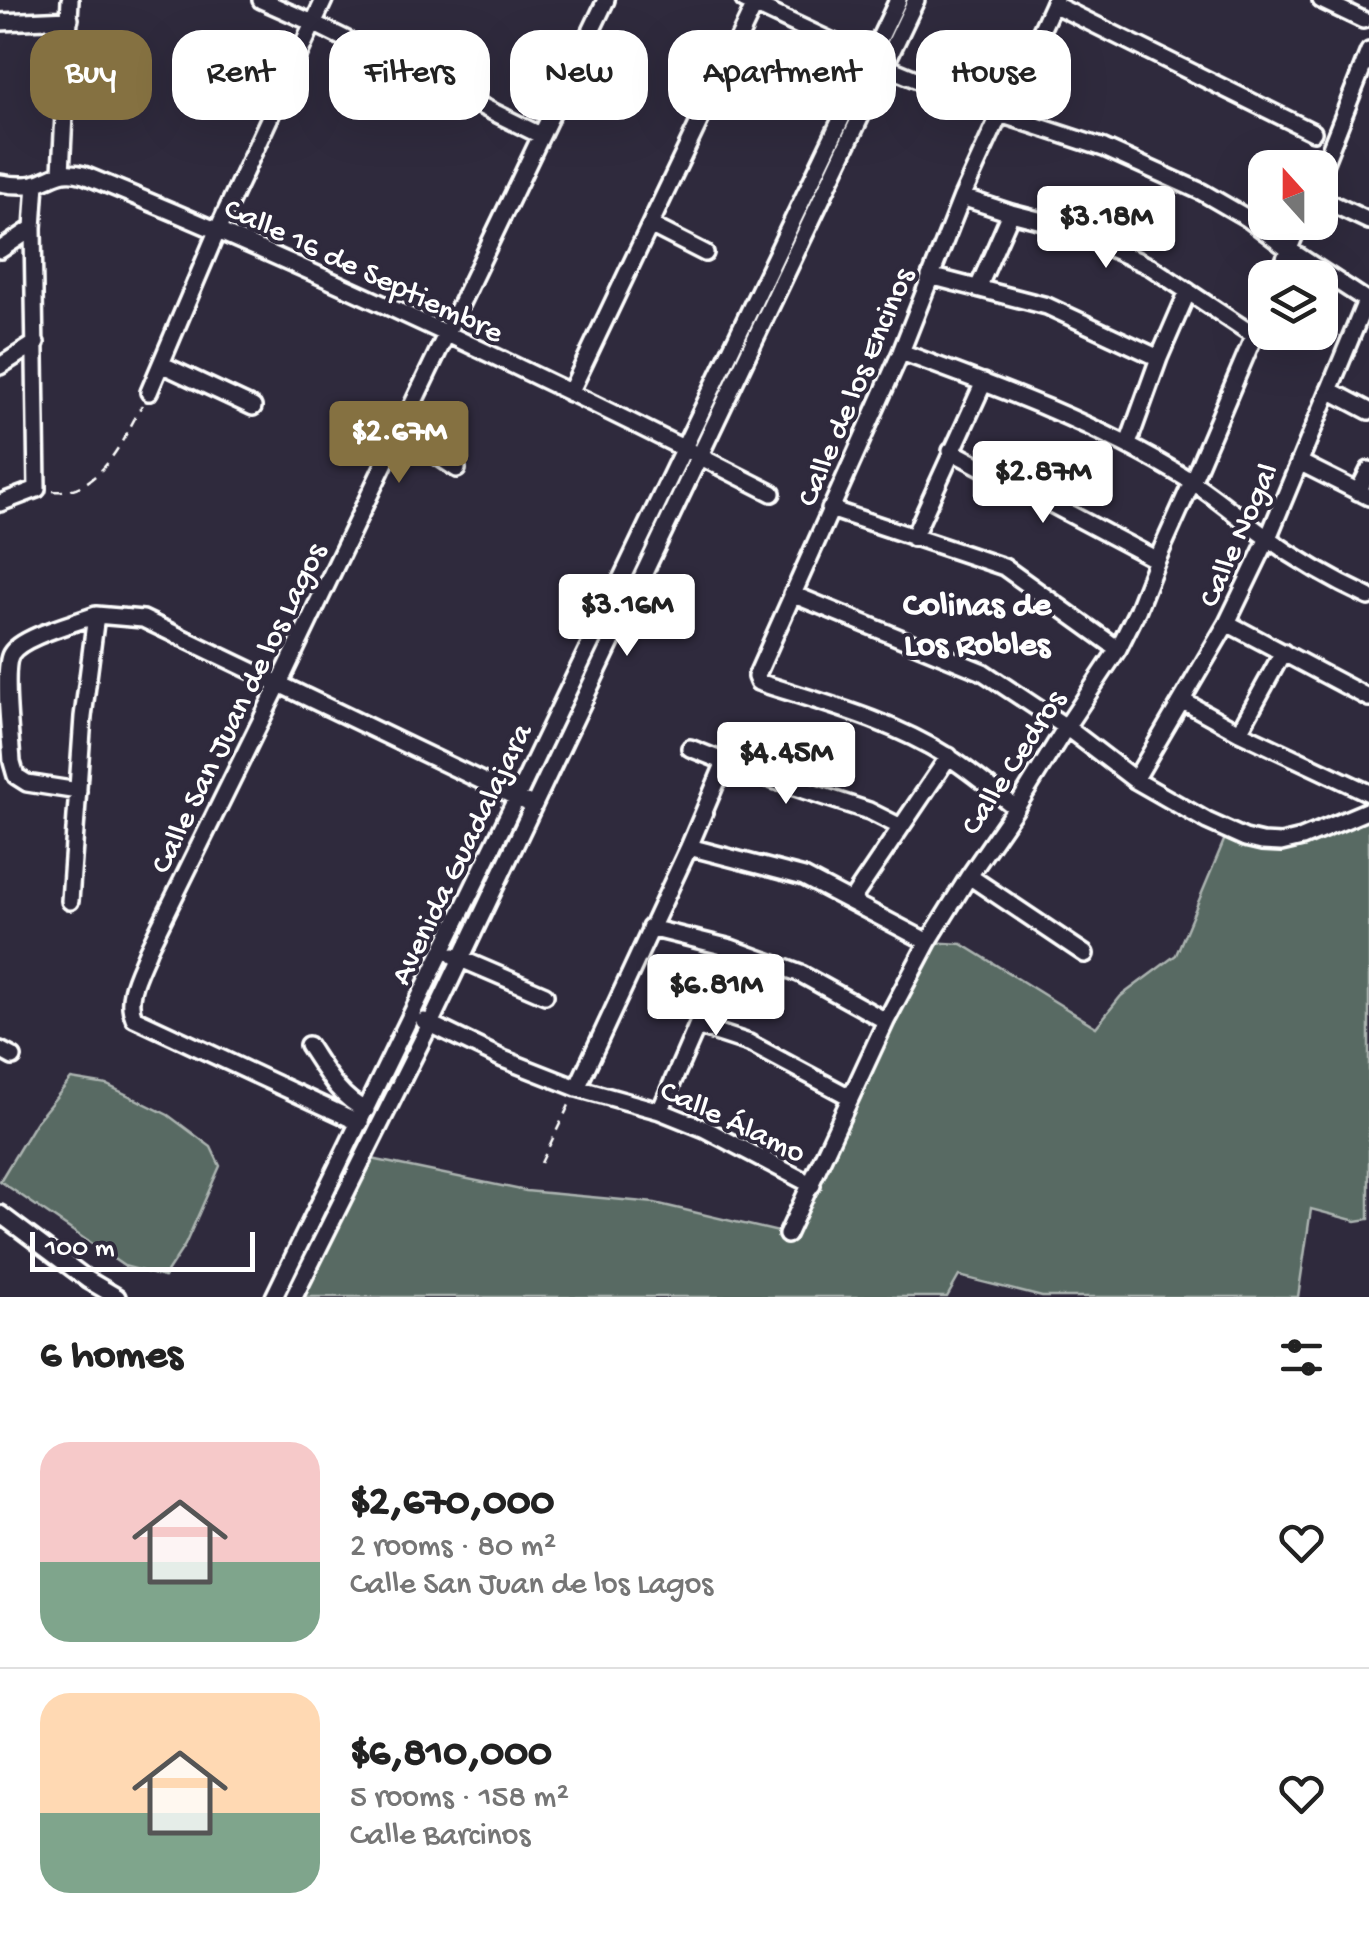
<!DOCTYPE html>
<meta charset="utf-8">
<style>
body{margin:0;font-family:"Gochi Hand",sans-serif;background:#f6f6f6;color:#222;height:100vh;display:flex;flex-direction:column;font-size:38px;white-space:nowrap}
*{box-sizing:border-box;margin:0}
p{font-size:32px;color:#767676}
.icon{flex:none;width:55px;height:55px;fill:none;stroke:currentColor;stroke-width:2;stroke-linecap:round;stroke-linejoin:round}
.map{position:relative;height:1297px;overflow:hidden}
.side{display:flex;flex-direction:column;background:#fff;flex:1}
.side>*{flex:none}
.guide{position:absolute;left:30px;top:30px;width:1310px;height:90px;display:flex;gap:20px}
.needle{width:65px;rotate:339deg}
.tools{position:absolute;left:1248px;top:150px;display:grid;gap:20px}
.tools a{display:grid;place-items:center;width:90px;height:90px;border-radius:20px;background:#fff;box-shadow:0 10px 40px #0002;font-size:50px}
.scale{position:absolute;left:30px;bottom:25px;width:225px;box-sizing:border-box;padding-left:10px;border:5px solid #fff;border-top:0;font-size:28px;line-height:35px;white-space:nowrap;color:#fff;-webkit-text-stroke:8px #2f2a3d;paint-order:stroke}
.price{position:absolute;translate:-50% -85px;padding:0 22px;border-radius:10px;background:#fff;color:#222;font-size:32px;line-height:65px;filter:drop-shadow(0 2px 5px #0008)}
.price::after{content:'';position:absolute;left:50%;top:60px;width:30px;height:22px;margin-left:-15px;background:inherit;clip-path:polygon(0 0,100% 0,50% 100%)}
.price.selected{background:#857141;color:#fff}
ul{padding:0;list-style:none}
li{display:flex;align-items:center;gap:30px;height:250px;padding:0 40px}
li+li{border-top:2px solid #e0e0e0}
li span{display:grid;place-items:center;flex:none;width:280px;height:200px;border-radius:30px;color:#555}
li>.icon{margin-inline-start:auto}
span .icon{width:120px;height:120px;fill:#fffc;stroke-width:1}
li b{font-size:42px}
h2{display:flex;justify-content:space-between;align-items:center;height:120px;padding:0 40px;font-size:42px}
.chip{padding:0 35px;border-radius:30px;background:#fff;box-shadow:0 10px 40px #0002;font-size:35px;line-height:90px}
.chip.selected{background:#857141;color:#fff}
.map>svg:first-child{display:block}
.green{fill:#586a63;stroke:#acb4b1;stroke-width:2.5}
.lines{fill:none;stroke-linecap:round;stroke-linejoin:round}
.minor-casing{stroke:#fff;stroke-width:22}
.path{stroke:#fff;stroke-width:2.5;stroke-dasharray:10 8;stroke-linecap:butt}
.minor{stroke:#2f2a3d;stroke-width:15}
.labels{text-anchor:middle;stroke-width:8;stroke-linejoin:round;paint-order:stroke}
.street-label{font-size:32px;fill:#fff;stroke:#2f2a3d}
.neighbourhood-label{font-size:35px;font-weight:bold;fill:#fff;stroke:#2f2a3d}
</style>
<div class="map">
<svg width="1369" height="1297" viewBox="0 0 1369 1297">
<rect width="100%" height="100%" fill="#2f2a3d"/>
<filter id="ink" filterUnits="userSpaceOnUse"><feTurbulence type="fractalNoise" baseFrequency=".01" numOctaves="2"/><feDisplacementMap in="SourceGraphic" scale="20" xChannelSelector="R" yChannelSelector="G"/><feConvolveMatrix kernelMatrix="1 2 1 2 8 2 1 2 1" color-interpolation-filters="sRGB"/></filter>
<g filter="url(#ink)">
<!-- green -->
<path class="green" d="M1369 809V1219L1356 1221 1311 1209 1298 1297H1042L959 1276 947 1297H294L362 1157 526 1191 655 1203 787 1234 928 942 962 944 1096 1027 1121 996 1176 955 1228 831 1281 843Z
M71 1079 107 1085 168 1115 211 1147 220 1166 185 1245 164 1277 124 1266 0 1181 35 1123Z"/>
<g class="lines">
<defs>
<path id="minor" d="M261 0 313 23 540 135
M744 0 884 66 1000 114 1104 148 1202 192 1247 218 1288 249 1369 302
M1321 0 1363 20
M1053 4 1313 132
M0 22 70 19
M1034 46 1055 0
M1000 114 962 197 901 352 756 677 758 682C823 703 890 720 947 756 971 771 994 791 1016 808
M61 172 70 0
M1320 175 1369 51
M0 183C11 185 23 186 34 184 55 178 60 168 84 175 318 270 547 378 772 493
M962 197 1011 213 1062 226 1151 267 1255 336
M1320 198 1369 221
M650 225 705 253
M0 250 33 228
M930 276 1047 306 1159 358
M1277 278 1300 222
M978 288 1011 213
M901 352C1000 388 1099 424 1189 480 1215 496 1238 517 1263 535 1296 559 1332 580 1369 597
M161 364 253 407
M0 366 36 343
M1329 390 1369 411
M149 392 218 229 324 0
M570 393 757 0
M400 431 457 469
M1128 444 1159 358 1188 291
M951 451 1157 560
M1299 462 1369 497
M1358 492 1369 470
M0 503 37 489 33 228 36 183
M830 509 1004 567 1118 649
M913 538 984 382
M792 594 983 672 1066 727 1135 780 1207 821 1245 838 1262 842 1281 843 1302 838 1369 810
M1227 623 1369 698
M1183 701 1239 732 1369 793
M1239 732 1283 652
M690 748 761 776 869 811 901 827
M1135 780 1227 623 1268 538 1366 301
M78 791 27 783 16 776 12 762C11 741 2 669 11 654 22 636 76 623 96 615
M689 847 804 877 928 942
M969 876 1085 954
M70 901 83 717 96 615 143 619 526 802
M851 901 949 756
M650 928 731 948 801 974 886 1021
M454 956 545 995
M424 1021 503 1059 577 1088 660 1111 705 1129 812 1185
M697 1026 749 1043 850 1097
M308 1045C324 1069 339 1098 366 1110
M0 1050 13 1057
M577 1088 689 847 725 762
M660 1111 731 948
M360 1123 134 1018C124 996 140 971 148 950L279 684 606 0
M0 1214 88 1280 117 1297
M787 1235 886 1021 928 942 969 876 1016 808 1066 727 1118 649 1137 611 1157 560 1192 482 1265 310
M274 1297 517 797 898 0
M294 1297 430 1024 916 0"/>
</defs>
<!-- minor casing -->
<use href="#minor" class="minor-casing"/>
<!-- path -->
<path class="path" d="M53 491C100 495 123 439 142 405
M541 1163 571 1101"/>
<!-- minor -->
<use href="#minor" class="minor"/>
</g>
</g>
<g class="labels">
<!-- street labels -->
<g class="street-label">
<text transform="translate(365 268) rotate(25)" y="11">Calle 16 de Septiembre</text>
<text transform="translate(853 386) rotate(-67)" y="11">Calle de los Encinos</text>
<text transform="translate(1236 534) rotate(-66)" y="11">Calle Nogal</text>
<text transform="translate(236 707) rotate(-64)" y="11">Calle San Juan de los Lagos</text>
<text transform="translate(1011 761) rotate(-57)" y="11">Calle Cedros</text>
<text transform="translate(459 853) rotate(-64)" y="11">Avenida Guadalajara</text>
<text transform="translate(734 1119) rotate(25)" y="11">Calle Álamo</text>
</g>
<!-- neighbourhood labels -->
<g class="neighbourhood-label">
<text x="977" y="614">Colinas de<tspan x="977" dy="40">Los Robles</tspan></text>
</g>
</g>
</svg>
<div class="tools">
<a><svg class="needle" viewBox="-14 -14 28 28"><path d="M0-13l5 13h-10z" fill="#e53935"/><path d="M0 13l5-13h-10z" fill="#767676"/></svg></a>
<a><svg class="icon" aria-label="layers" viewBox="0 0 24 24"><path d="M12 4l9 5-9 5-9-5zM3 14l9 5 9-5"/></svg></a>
</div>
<div class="scale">100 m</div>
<b class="price" style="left:1106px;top:271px">$3.18M</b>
<b class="price selected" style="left:399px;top:486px">$2.67M</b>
<b class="price" style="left:1043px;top:526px">$2.87M</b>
<b class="price" style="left:627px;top:659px">$3.16M</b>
<b class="price" style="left:786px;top:807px">$4.45M</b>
<b class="price" style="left:716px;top:1039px">$6.81M</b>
<div class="guide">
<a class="chip selected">Buy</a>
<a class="chip">Rent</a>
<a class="chip">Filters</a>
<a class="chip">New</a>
<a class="chip">Apartment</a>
<a class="chip">House</a>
</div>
</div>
<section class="side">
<h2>6 homes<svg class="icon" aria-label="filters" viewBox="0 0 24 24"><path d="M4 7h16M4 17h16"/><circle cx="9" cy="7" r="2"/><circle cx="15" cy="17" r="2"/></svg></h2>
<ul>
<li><span style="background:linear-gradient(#f6c9c9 60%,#7fa58c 0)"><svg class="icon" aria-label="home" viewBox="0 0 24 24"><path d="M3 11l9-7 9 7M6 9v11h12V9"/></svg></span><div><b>$2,670,000</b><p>2 rooms · 80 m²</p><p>Calle San Juan de los Lagos</p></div><svg class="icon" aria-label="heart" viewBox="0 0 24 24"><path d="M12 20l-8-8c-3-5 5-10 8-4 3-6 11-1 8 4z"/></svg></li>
<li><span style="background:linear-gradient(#ffd9b3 60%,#7fa58c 0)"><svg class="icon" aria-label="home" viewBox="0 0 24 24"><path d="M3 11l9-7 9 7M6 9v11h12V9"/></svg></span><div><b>$6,810,000</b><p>5 rooms · 158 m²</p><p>Calle Barcinos</p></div><svg class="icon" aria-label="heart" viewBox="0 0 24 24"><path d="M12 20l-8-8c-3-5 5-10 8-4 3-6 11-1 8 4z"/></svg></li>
</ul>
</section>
